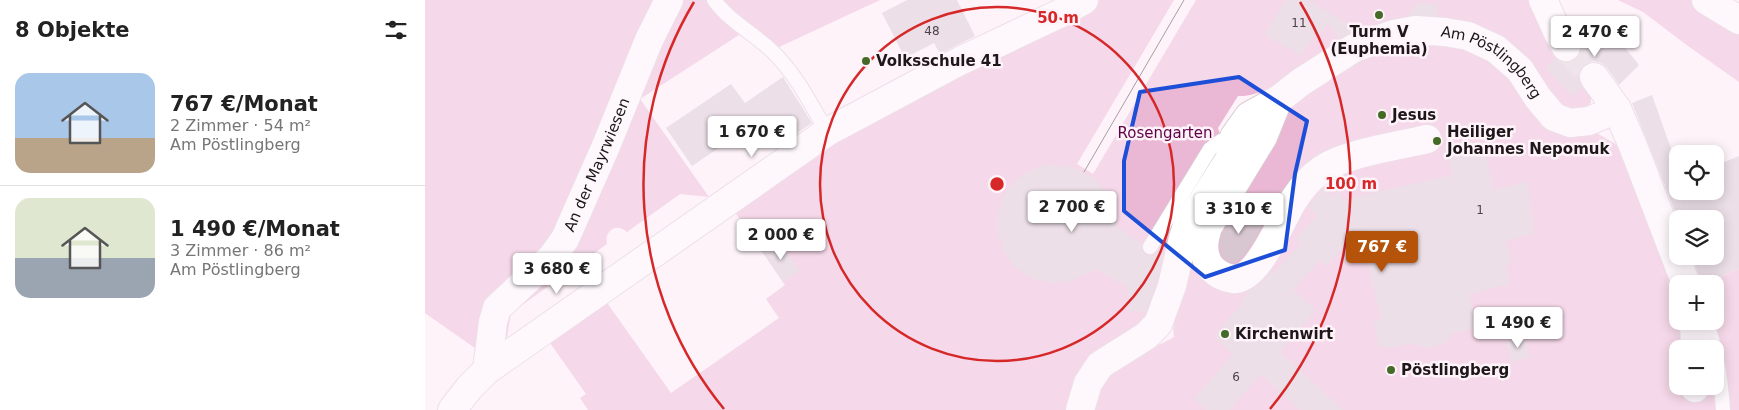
<!DOCTYPE html>
<html lang="de">
<meta charset="utf-8">
<style>
body{margin:0;font-family:"DejaVu Sans",sans-serif;background:#f6f6f6;color:#222;height:100vh;display:flex;flex-direction:column;font-size:19px;white-space:nowrap}
*{box-sizing:border-box;margin:0}
p{font-size:16px;color:#767676}
.icon{flex:none;width:28px;height:28px;fill:none;stroke:currentColor;stroke-width:2;stroke-linecap:round;stroke-linejoin:round}
.map{position:relative;flex:1;overflow:hidden}
.details{display:flex;flex-direction:column;background:#fff;width:425px}
.details>*{flex:none}
.controls{position:absolute;left:1244px;top:145px;display:grid;gap:10px}
.controls a{display:grid;place-items:center;width:55px;height:55px;border-radius:10px;background:#fff;box-shadow:0 2px 12px #0003;font-size:25px}
.price{position:absolute;translate:-50% -42px;padding:0 11px;border-radius:5px;background:#fff;color:#222;font-size:16px;line-height:32px;filter:drop-shadow(0 1px 2px #0008)}
.price::after{content:'';position:absolute;left:50%;top:30px;width:15px;height:11px;margin-left:-8px;background:inherit;clip-path:polygon(0 0,100% 0,50% 100%)}
.price.selected{background:#b45309;color:#fff}
ul{padding:0;list-style:none}
li{display:flex;align-items:center;gap:15px;height:125px;padding:0 15px}
li+li{border-top:1px solid #e0e0e0}
li span{display:grid;place-items:center;flex:none;width:140px;height:100px;border-radius:15px;color:#555}
li>.icon{margin-inline-start:auto}
span .icon{width:60px;height:60px;fill:#fffc;stroke-width:1}
li b{font-size:21px}
h2{display:flex;justify-content:space-between;align-items:center;height:60px;padding:0 15px;font-size:21px}
main{display:flex;flex:1;min-height:0}
.map>svg:first-child{display:block}
.green{fill:#eab8d4;fill-rule:evenodd}
.building{fill:#d8c7d0}
.lines{fill:none;stroke-linecap:round;stroke-linejoin:round}
.minor-tunnel{stroke:#dcd2d8;stroke-width:28;stroke-dasharray:28 14;stroke-linecap:butt}
.service-casing{stroke:#dac9d2;stroke-width:16}
.minor-casing{stroke:#dac9d2;stroke-width:30}
.service{stroke:#fff;stroke-width:14}
.minor{stroke:#fff;stroke-width:28}
.tram{stroke:#3e373a;stroke-width:1}
.marked{fill:none;stroke:#1d4ed8;stroke-width:4;stroke-linejoin:round}
.ring{fill:none;stroke:#d62828;stroke-width:2.5}
.poi-dot{fill:#436a26;stroke:#fef3f9;stroke-width:2}
.labels{text-anchor:middle;stroke-width:5;stroke-linejoin:round;paint-order:stroke}
.number-label{font-size:12px;fill:#4c4348}
.poi-label{font-size:15px;font-weight:bold;fill:#1d171a;stroke:#fef3f9;text-anchor:start}
.street-label{font-size:15px;fill:#1d171a;stroke:#fef3f9}
.park-label{font-size:15px;fill:#610046;stroke:#fef3f9}
.centre{fill:#d62828;stroke:#fef3f9;stroke-width:2.5}
.ring-label{font-size:15px;text-anchor:middle;font-weight:bold;fill:#d62828;stroke:#fef3f9;stroke-width:5;stroke-linejoin:round;paint-order:stroke}
</style>
<main>
<section class="details">
<h2>8 Objekte<svg class="icon" aria-label="filters" viewBox="0 0 24 24"><path d="M4 7h16M4 17h16"/><circle cx="9" cy="7" r="2"/><circle cx="15" cy="17" r="2"/></svg></h2>
<ul>
<li><span style="background:linear-gradient(#a9c7e8 65%,#b9a48a 0)"><svg class="icon" aria-label="home" viewBox="0 0 24 24"><path d="M3 11l9-7 9 7M6 9v11h12V9"/></svg></span><div><b>767 €/Monat</b><p>2 Zimmer · 54 m²</p><p>Am Pöstlingberg</p></div></li>
<li><span style="background:linear-gradient(#dfe7d0 60%,#9aa5b1 0)"><svg class="icon" aria-label="home" viewBox="0 0 24 24"><path d="M3 11l9-7 9 7M6 9v11h12V9"/></svg></span><div><b>1 490 €/Monat</b><p>3 Zimmer · 86 m²</p><p>Am Pöstlingberg</p></div></li>
</ul>
</section>
<div class="map">
<svg width="1314" height="410" viewBox="0 0 1314 410">
<rect width="100%" height="100%" fill="#fef3f9"/>
<!-- green -->
<path class="green" d="M0 0H239L149 208 57 353 0 313Z
M251 0H284L317 33 215 99 284 197 255 194 202 232C191 222 179 231 182 244L86 313 82 337 73 342 75 327 126 266Z
M295 0H455L352 48Z
M674 0H749L652 164 668 174 771 0H1104L1126 42 1166 91V102L1163 108 1141 116 1033 26 866 75C849 85 832 97 813 96L793 128 801 152 735 302 647 410H163L155 398 161 394 123 340 180 300 246 393 354 318 341 299 360 285 309 211 366 166Z
M1193 0H1271L1314 28V82L1263 46 1218 12Z
M993 36 1054 51 1170 132 1192 145 1203 165 1236 252 1249 295 1252 294V321H1290V284H1278L1314 269V410H661L681 376 721 349 738 343 749 337 748 329 760 265 774 261 809 287 909 150 813 267 802 268 787 248 858 118 871 101 932 54ZM1252 349H1290V386H1252Z"/>
<!-- building -->
<path class="building" d="M482 0H532L550 36 515 54 509 43 480 58 457 13Z
M860 0H883L933 30 914 39 903 22 895 35 890 32 876 56 840 34Z
M994 2 1012 5 1013 16H982Z
M1171 25H1177L1184 28 1214 65 1194 85 1182 68 1176 63 1168 61 1160 64 1155 70 1153 78 1157 88 1148 96 1120 68 1130 58 1140 63 1149 60 1154 55 1157 48 1153 36 1162 28Z
M358 77 387 123 350 148 332 122 267 166 241 128 306 84 320 103Z
M1227 95 1252 166V191H1290V166L1314 156V269L1277 284 1267 256H1290V219H1253L1207 103Z
M1057 141 1069 190 1103 181 1109 233 1081 241 1087 263 1081 265 1085 284 1044 294 1052 328 1027 333 1022 341 1014 345 1005 348 996 347 988 343 965 348 964 346 954 348 948 322 956 320 935 229 902 266 895 260 868 290 891 310 855 352 918 410H875L836 374 805 410H781L769 399 808 354 788 336 817 304 815 302 825 291 839 280 846 271 849 273 876 243 871 238 892 216 883 207 899 188 909 197 914 191 917 200 1027 175 1021 150Z
M625 165 647 167 669 178 681 193 686 202 692 227 717 244V251L721 255H729L733 251 739 253 732 282 721 311 704 312 702 287 672 269 646 281 627 283 609 279 590 267 584 260 579 251 572 230V218L578 197 583 188 598 175 616 166Z
M815 204 838 224 828 242 822 249 823 250 817 257 809 263 803 261 797 256 795 243 797 233Z
M353 240 375 271 358 282 337 251Z
M1100 337 1105 357 1086 362 1081 341Z"/>
<g class="lines">
<!-- minor-tunnel -->
<path class="minor-tunnel" d="M1141 47 1169 77"/>
<defs>
<path id="service" d="M289 0C304 21 328 33 347 51 371 74 386 104 402 132
M725 247 785 149 796 141 809 137
M1281 321C1292 350 1296 379 1298 410"/>
<g id="minor">
<path d="M1118 0 1133 33 1141 47"/>
<path d="M1281 0 1314 20"/>
<path d="M1169 77 1192 109 1208 146 1261 284"/>
<path d="M853 100 838 137 783 227C779 240 777 250 783 263 788 271 795 276 804 278 806 278 809 280 811 279 835 276 856 220 868 201 875 190 885 178 896 170 921 153 972 146 1002 139"/>
<path d="M1269 321 1270 349"/>
<path id="s1" d="M62 370 68 322 72 308 127 257 140 239 181 146 224 40 244 0"/>
<path d="M1270 388 1271 386"/>
<path d="M27 410 44 388 62 370 402 132 535 61 638 12 659 0"/>
<path id="s2" d="M655 410 663 383 675 365 721 336 733 324 747 286 758 238 762 226 807 155 809 137 824 116 853 100 876 82 929 48 969 34 990 30 1020 32 1043 36 1071 49 1095 70 1113 98 1129 117 1145 123 1164 121 1192 109"/>
</g>
</defs>
<!-- service casing -->
<use href="#service" class="service-casing"/>
<!-- minor casing -->
<use href="#minor" class="minor-casing"/>
<!-- service -->
<use href="#service" class="service"/>
<!-- minor -->
<use href="#minor" class="minor"/>
<!-- tram -->
<path class="tram" d="M659 172 759 0"/>
</g>
<!-- marked area -->
<path d="M0 0H1314V410H0ZM814 77 882 121 870 174 860 250 780 277 699 211V161L715 92Z" fill="#fef3f9" fill-opacity=".55" fill-rule="evenodd"/>
<path class="marked" d="M814 77 882 121 870 174 860 250 780 277 699 211V161L715 92Z"/>
<!-- distance rings -->
<g class="ring">
<circle cx="572" cy="184" r="177"/>
<path d="M299 409A354 354 0 0 1 269 2M875 2A354 354 0 0 1 845 409"/>
</g>
<!-- markers -->
<g class="poi-dot">
<circle cx="954" cy="15" r="5"/>
<circle cx="441" cy="61" r="5"/>
<circle cx="957" cy="115" r="5"/>
<circle cx="1012" cy="141" r="5"/>
<circle cx="800" cy="334" r="5"/>
<circle cx="966" cy="370" r="5"/>
</g>
<g class="labels">
<!-- number labels -->
<g class="number-label">
<text x="874" y="27">11</text>
<text x="507" y="35">48</text>
<text x="1055" y="214">1</text>
<text x="811" y="381">6</text>
</g>
<!-- poi labels -->
<g class="poi-label">
<text x="954" y="37" text-anchor="middle">Turm V<tspan x="954" dy="17">(Euphemia)</tspan></text>
<text x="451" y="66">Volksschule 41</text>
<text x="967" y="120">Jesus</text>
<text x="1022" y="137">Heiliger<tspan x="1022" dy="17">Johannes Nepomuk</tspan></text>
<text x="810" y="339">Kirchenwirt</text>
<text x="976" y="375">Pöstlingberg</text>
</g>
<!-- street labels -->
<g class="street-label">
<text dy="5" stroke="none"><textPath href="#s2" startOffset="628">Am Pöstlingberg</textPath></text>
<text dy="5" stroke="none"><textPath href="#s1" startOffset="241">An der Mayrwiesen</textPath></text>
</g>
<!-- park labels -->
<g class="park-label">
<text x="740" y="138">Rosengarten</text>
</g>
</g>
<circle cx="572" cy="184" r="8" class="centre"/>
<g class="ring-label">
<text x="633" y="23">50 m</text>
<text x="926" y="189">100 m</text>
</g>
</svg>
<div class="controls">
<a><svg class="icon" aria-label="locate" viewBox="0 0 24 24"><circle cx="12" cy="12" r="6"/><path d="M12 2v4M12 18v4M2 12h4M18 12h4"/></svg></a>
<a><svg class="icon" aria-label="layers" viewBox="0 0 24 24"><path d="M12 4l9 5-9 5-9-5zM3 14l9 5 9-5"/></svg></a>
<a>+</a>
<a>−</a>
</div>
<b class="price" style="left:1170px;top:58px">2 470 €</b>
<b class="price" style="left:327px;top:158px">1 670 €</b>
<b class="price" style="left:647px;top:233px">2 700 €</b>
<b class="price" style="left:814px;top:235px">3 310 €</b>
<b class="price" style="left:356px;top:261px">2 000 €</b>
<b class="price selected" style="left:957px;top:273px">767 €</b>
<b class="price" style="left:132px;top:295px">3 680 €</b>
<b class="price" style="left:1093px;top:349px">1 490 €</b>
</div>
</main>
